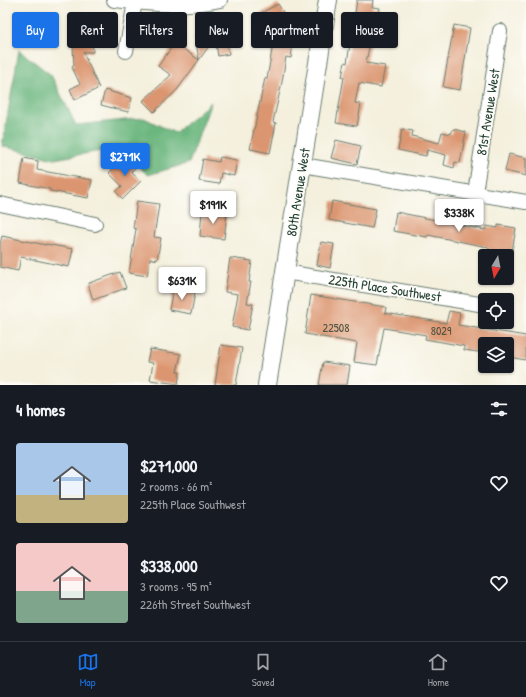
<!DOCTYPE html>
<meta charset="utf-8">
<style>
body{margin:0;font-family:"Patrick Hand",sans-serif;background:#20242c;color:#f1f3f6;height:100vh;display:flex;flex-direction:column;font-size:15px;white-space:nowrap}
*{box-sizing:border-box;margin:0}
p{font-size:13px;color:#9ea1a6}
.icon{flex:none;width:22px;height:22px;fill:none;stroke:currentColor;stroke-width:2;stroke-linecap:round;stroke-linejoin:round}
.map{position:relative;height:385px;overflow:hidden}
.panel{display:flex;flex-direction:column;background:#171b24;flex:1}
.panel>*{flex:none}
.top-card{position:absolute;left:12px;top:12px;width:502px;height:36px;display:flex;gap:8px}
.needle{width:26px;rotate:190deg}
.tools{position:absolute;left:478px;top:249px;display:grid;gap:8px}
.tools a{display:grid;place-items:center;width:36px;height:36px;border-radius:4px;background:#171b24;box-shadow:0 1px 3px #0004;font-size:20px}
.price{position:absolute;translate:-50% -34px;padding:0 9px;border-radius:4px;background:#fff;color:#222;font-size:13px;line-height:26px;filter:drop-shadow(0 1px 2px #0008)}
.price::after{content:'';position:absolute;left:50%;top:24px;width:12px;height:9px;margin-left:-6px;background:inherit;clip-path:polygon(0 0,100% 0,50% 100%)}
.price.current{background:#1a73e8;color:#fff}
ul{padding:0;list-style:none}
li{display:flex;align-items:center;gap:12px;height:100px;padding:0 16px}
li span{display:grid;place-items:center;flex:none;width:112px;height:80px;border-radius:4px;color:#555}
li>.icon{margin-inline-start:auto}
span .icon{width:48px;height:48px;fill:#fffc;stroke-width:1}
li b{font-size:17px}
h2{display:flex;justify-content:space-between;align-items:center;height:48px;padding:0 16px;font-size:17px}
.pill{padding:0 14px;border-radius:4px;background:#171b24;box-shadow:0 1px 3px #0004;font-size:14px;line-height:36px}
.pill.current{background:#1a73e8;color:#fff}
.dock{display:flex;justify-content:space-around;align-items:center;height:56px;border-top:1px solid #363941;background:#171b24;font-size:11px;color:#9ea1a6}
.dock a{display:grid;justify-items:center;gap:2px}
.dock .current{color:#1a73e8}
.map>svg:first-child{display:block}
.forest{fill:#6ab67e;stroke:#447a59}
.building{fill:#db956f}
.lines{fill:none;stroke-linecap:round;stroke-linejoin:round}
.minor-casing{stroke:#6a7c6f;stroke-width:16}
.tertiary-casing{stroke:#6a7c6f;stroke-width:20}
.minor{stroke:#fff;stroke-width:14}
.tertiary{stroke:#fff;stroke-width:18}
.labels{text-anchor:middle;stroke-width:3.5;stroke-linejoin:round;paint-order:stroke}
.number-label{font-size:12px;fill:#4e5343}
.street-label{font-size:14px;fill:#1f3d34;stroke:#fdfcf7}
</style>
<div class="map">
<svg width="526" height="385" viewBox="0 0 526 385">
<rect width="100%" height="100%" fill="#fdfcf7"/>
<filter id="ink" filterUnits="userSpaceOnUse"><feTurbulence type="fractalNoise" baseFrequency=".025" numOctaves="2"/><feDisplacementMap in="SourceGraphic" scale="8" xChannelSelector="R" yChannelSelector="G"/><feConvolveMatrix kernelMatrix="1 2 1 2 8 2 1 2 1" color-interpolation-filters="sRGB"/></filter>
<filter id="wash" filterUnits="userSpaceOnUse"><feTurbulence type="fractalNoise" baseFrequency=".012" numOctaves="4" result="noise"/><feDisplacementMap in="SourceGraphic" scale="16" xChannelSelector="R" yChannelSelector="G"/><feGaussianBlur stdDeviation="0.9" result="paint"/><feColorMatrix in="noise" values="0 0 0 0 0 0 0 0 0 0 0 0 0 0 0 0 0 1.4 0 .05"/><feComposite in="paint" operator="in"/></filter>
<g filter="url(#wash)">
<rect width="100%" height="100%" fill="#f4f0dd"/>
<!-- forest -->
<path class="forest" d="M19 50 51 75 76 125 144 118 175 133 211 102 189 163 148 175 119 148 54 159 2 146Z"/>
<g id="blocks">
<!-- building -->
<path class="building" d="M357 0H373L372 7 380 8 377 22 374 21 366 63 385 66 381 87 359 83 355 103 361 104 357 126 336 123 344 77H342L345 62 347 63Z
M278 4 289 22 270 33 259 14Z
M24 16 53 20 50 40 22 36Z
M91 23 93 52H83L99 88 75 100 70 89 80 84 72 67 74 66 72 24Z
M454 25 470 28 460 90 443 87Z
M225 31 229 54 218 56 215 38 177 90 154 112 143 101 171 75 158 66 175 43 199 60 195 36Z
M274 38 289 40 288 43 293 44 291 58 286 57 282 82 273 122 276 123 270 153 250 149 265 78 267 79Z
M105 90 132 98 128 112 101 105Z
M402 129 413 131 412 136 439 143 442 132 451 134 453 129 466 132 460 163 455 162 454 168 444 165 446 155 427 150 426 156 398 150Z
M336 140 361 146 357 164 331 158Z
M509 154 526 158V176L505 171Z
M126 156 136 167 131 172 141 181 123 199 116 192 122 186 109 173Z
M220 157 237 160 234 176 221 173 219 184 199 181 203 159 219 162Z
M24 158 38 161 37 170 92 180 88 198 50 191V189L20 183Z
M137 201 159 204 154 237 161 238 157 260 150 258 147 276 129 273 136 229 133 228Z
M332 201 376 209 372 228 329 220Z
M202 211 227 213 224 239 200 236Z
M396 212 485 230 486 226 498 228V225L516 228 511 257 489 254 490 249 483 246 428 235 427 237 393 231Z
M2 236 46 245V244L73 249 69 267 21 257 18 271 0 267V244Z
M321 242 334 244 330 268 317 265Z
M230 258 252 261 249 282H251L247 303 253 304 248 330 232 327 238 294 225 292Z
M120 272 126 288 93 300 89 287V283Z
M173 288 195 293 191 314 169 310Z
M311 295 386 307 385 313 446 323 449 311 460 313 458 325 526 336V360L508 357 510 344H485V353L464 350V346L425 339 426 335 384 328 377 365 354 362 357 343 305 334Z
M221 345 242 348 236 385H215Z
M150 349 181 354 177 372H180L178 384 150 380 153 363 147 362Z
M323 362 350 366 347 385H319Z"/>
</g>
</g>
<g filter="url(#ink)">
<use href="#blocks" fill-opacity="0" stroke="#6a7c6f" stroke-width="1"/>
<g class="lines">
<defs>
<path id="minor" d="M114 0C150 4 185 8 220 0
M126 51 135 2
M302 165 526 202
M475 193 500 31
M0 204 95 224
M285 272 485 305"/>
<path id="tertiary" d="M267 385 328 0"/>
</defs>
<!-- minor casing -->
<use href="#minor" class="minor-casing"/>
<!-- tertiary casing -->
<use href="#tertiary" class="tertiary-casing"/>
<!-- minor -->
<use href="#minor" class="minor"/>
<!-- tertiary -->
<use href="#tertiary" class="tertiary"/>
</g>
</g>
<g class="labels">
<!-- number labels -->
<g class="number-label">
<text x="336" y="332">22508</text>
<text x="441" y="335">8029</text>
</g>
<!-- street labels -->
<g class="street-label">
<text transform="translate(488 112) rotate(-81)" y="5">81st Avenue West</text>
<text transform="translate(298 192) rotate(-81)" y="5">80th Avenue West</text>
<text transform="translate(385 288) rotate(9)" y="5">225th Place Southwest</text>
</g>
</g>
</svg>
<div class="tools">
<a><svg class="needle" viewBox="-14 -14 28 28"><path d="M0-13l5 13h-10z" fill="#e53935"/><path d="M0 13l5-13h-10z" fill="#9ea1a6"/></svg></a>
<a><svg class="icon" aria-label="locate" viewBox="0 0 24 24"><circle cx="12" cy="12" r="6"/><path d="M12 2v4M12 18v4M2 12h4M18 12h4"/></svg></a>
<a><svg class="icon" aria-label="layers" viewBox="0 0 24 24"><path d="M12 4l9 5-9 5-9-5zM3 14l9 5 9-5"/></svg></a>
</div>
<b class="price current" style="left:125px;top:177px">$271K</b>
<b class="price" style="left:213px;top:225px">$191K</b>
<b class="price" style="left:459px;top:233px">$338K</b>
<b class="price" style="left:182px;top:301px">$631K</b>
<div class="top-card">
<a class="pill current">Buy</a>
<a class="pill">Rent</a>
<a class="pill">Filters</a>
<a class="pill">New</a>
<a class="pill">Apartment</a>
<a class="pill">House</a>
</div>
</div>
<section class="panel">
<h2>4 homes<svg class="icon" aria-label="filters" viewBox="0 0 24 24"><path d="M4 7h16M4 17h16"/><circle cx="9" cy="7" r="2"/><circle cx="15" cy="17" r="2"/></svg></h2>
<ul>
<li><span style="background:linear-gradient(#a9c7e8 65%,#c2b280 0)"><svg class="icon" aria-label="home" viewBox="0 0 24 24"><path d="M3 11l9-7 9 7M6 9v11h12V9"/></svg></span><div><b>$271,000</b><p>2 rooms · 66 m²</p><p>225th Place Southwest</p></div><svg class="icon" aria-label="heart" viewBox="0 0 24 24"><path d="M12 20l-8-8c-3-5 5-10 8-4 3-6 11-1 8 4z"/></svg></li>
<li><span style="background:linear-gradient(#f6c9c9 60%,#7fa58c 0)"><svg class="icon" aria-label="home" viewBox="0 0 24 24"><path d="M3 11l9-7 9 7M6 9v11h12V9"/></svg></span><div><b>$338,000</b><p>3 rooms · 95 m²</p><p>226th Street Southwest</p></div><svg class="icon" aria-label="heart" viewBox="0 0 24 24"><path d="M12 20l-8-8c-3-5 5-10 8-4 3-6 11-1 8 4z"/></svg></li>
</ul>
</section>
<nav class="dock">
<a class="current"><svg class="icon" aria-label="map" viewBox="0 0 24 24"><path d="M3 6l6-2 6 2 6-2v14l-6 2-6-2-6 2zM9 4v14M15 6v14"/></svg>Map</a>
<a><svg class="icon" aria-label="saved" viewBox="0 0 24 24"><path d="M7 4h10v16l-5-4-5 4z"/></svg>Saved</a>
<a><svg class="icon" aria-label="home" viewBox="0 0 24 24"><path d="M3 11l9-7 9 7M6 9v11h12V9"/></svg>Home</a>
</nav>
